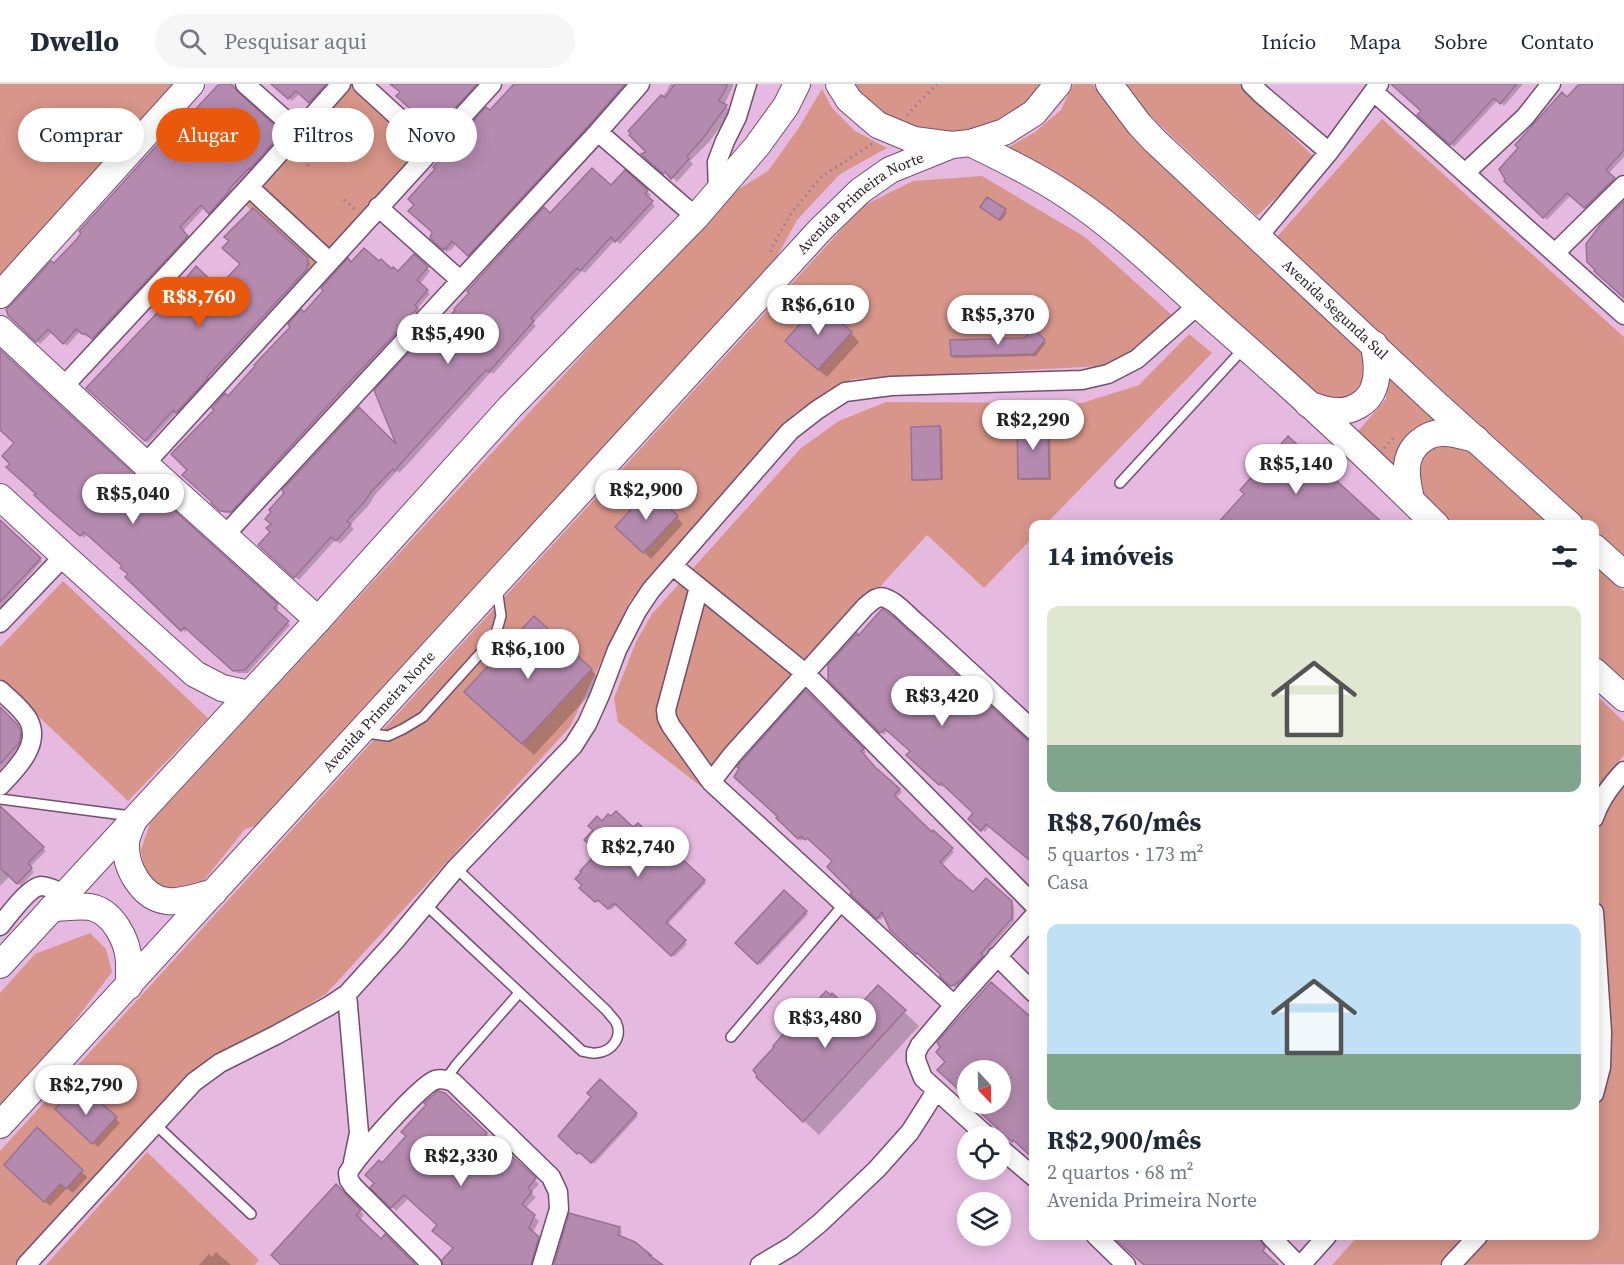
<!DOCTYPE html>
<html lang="pt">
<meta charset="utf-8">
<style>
body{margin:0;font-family:"Source Serif 4",serif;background:#f6f6f7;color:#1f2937;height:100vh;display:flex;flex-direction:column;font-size:22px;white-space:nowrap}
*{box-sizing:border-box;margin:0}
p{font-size:20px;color:#747a83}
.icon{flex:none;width:33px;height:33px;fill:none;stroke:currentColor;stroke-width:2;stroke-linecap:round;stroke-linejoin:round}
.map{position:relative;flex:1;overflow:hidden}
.details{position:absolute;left:1029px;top:436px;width:570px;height:720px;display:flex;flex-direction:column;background:#fff;border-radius:12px;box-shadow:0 3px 15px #0003}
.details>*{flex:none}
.banner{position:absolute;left:18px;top:24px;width:570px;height:54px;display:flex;gap:12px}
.needle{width:39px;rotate:158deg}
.controls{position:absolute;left:957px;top:976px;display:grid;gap:12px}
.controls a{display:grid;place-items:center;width:54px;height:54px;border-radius:50%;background:#fff;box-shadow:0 3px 15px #0003;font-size:30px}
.price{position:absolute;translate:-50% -51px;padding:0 14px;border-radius:21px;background:#fff;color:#222;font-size:20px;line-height:39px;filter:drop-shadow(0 2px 3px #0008)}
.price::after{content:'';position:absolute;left:50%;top:36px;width:18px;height:14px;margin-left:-9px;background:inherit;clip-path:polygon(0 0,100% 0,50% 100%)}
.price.on{background:#ea580c;color:#fff}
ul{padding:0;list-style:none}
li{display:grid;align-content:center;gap:12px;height:318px;padding:0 18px}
li span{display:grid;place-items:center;height:186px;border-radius:12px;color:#555}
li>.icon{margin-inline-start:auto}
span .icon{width:108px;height:108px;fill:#fffc;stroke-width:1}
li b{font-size:26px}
h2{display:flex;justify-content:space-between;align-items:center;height:72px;padding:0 18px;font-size:26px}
.tag{padding:0 21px;border-radius:27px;background:#fff;box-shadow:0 3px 15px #0003;font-size:21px;line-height:54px}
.tag.on{background:#ea580c;color:#fff}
header{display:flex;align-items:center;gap:36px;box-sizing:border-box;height:84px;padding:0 30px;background:#fff;border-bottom:2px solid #e0e1e3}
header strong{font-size:28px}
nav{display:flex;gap:33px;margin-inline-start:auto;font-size:21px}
.search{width:420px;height:54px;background:#f6f6f7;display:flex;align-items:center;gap:15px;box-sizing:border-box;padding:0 21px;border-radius:33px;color:#747a83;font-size:22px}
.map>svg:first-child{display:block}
.green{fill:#d89589}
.shadow{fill:#0003}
.building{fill:#b48aaf;stroke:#9a7195;stroke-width:1.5}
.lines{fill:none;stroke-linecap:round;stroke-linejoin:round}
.lane-casing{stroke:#744e6f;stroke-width:12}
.street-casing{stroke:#744e6f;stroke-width:21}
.secondary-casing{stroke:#744e6f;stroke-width:28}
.path{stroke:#987894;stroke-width:3;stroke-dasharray:1.5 4.5;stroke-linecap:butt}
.lane{stroke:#fff;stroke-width:9}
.street{stroke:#fff;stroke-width:18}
.secondary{stroke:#fff;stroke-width:26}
.labels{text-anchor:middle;stroke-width:4.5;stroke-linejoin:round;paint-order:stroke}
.street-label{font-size:15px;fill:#322130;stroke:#f9e3f6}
</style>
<header>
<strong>Dwello</strong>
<div class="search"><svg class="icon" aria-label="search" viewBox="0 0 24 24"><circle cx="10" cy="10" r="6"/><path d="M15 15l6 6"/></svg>Pesquisar aqui</div>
<nav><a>Início</a><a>Mapa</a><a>Sobre</a><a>Contato</a></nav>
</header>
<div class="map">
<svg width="1624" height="1181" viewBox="0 0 1624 1181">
<rect width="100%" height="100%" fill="#e6bae0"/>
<!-- green -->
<path class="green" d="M0 0H198L0 218Z
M331 0H377L444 62 321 193 233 109Z
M851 0H1046L1023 26 990 46 953 53 915 49 880 32Z
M1073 0H1093L1130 50 1372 274 1369 300 1343 327 1321 328 1002 67 1035 48 1061 26Z
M1122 0H1240L1243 5 1316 75 1257 132 1129 12Z
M822 5 832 24 855 47 887 64 840 90 797 136 774 178 269 738 245 745 201 800 181 807 154 803 145 792 141 766 150 739 731 110 768 87 798 45Z
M1382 35 1624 253V472L1595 445 1594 441H1590L1276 154Z
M982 92 1085 153 1174 233 1136 268 1104 282 852 295 795 329 630 517 570 643 326 910 203 984 168 1017 14 1181H0V1067L350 682 863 122 913 97Z
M1189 250 1212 269 1045 441H1034L1033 453 984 504 927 451 714 685 721 718 618 638 614 614 636 558 652 530 801 364 839 337 886 318 1082 319 1139 301Z
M1389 288 1451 343 1420 348 1398 404 1338 351 1359 346 1386 315Z
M1431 362 1470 364 1553 441H1441L1418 421 1413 384Z
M1594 480 1624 507V599L1595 574Z
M63 497 208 634 128 717 0 596V563Z
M1595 610 1624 638V671L1595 709Z
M1624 679V1180L1332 1181 1358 1152H1594L1595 723Z
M90 849 106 865 112 888 71 942 70 954 0 1029V909L35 870Z
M147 1068 259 1176 255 1181H46Z"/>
<!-- shadow -->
<path class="shadow" d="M273 0H332L313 21 300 9 292 17Z
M396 0H483L445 41 437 34 430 41 399 12 402 9Z
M517 0H631L472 174 456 160 450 167 449 166 447 168 435 157 490 29Z
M670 0H734L724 21 731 27 728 32 709 58 690 77 693 80 677 98 671 92 669 93 647 75 649 69 630 47 667 7Z
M1400 0H1523L1504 22 1498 16 1454 63 1419 31 1423 27Z
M1584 0H1624V73L1608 90 1617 98 1588 126 1571 111 1547 136 1506 97 1567 15Z
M239 12 282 51V56L213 132 205 123 182 148 191 156 96 257 91 252 87 253 80 247 67 262 52 248 40 260 10 230 191 32Z
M625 88 651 111 648 115 655 122 620 160 615 156 585 189 582 187 533 239 536 242 493 290 491 288 407 381 399 389 397 387 375 411 369 421 350 441 354 445 340 460 336 455 299 496 260 460 400 366 417 268 425 262 550 131 611 103Z
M984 125 1005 127 1007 129 1001 137Z
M253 126 310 179V188L208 297 210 298 180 330 177 328 148 359 120 333 218 205 242 180 231 157Z
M414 172 430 187 420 200 430 210 417 225 420 228 235 430 224 429 213 419 228 314 351 180 398 189Z
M1033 246 1046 259 1036 272 954 274 952 272 1025 255Z
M851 249 859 258 827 293 795 265Z
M0 267 279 524 276 527 290 541 248 589H237L188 545 185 548 127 493 129 490 124 482 87 450 84 454 54 428 12 380 16 359 0 344Z
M1048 341 1050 344 1051 396H1022L1019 394Z
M939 343 942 345 943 396 916 397 914 395Z
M1246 410 1383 441H1209L1214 436 1218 440Z
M677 433 683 440 651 475 624 450Z
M0 438 42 477 0 524Z
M859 553 1026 657 1034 659V779L990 741 985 748 970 735 974 728 944 701 942 703 911 674 912 667 888 646 884 651 829 596Z
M591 586 602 597 534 671 477 619Z
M806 608 866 668 863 671 876 685 902 708 895 715 932 750 933 749 954 768 941 782 973 810 986 796 1014 822V837L982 873 985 876 962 901 956 904 942 892V890L921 871 920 872 891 845 885 831 880 836 852 810 854 808 834 777 810 756 809 757 805 753 801 757 779 734Z
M0 625 20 644 23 652 22 662 0 686Z
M4 726 46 767 30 783 34 788 21 802 10 792 0 802V727Z
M602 739 634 745 666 767 669 765 706 799 667 841 687 860 674 873 617 820 611 826 601 817 598 819 581 803 600 768Z
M784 808 808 830 760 881 737 859Z
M878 903 919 942 819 1051 772 1007 853 930Z
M1033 931H1034V1073L1017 1058 1016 1059 970 1020H1000V987H968V1017L960 1011 963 1008 939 986 1029 935Z
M600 997 638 1032 594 1080 582 1069 580 1071 560 1052 593 1013Z
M97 1017 120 1039 98 1063 57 1025 89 1026Z
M37 1045 87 1093 73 1109 67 1104 50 1122 6 1081Z
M486 1050 491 1054 489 1059 502 1071 505 1068 539 1100 531 1109 536 1113 525 1125 539 1137 533 1148 542 1159 535 1181H444L454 1165 439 1141 409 1114 396 1127 373 1103 382 1081Z
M336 1102 364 1131 359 1136 381 1157 414 1181H283Z
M619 1144 622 1147 620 1154 634 1159 650 1172 659 1181H555Z
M216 1168 231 1181H199L209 1170 212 1173Z"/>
<!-- building -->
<path class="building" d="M219 0H231L238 8 280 46 279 52 250 85 249 84 229 105 230 106 209 130 201 121 180 143 188 152 92 255 86 250H82L76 245 63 260 48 245 36 258 8 231 6 225 11 221 51 177 54 179 77 155 81 149 79 147 188 27 191 30Z
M271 0H326L309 19 296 7 288 15Z
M390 0H477L441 39 433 32 426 39 396 12 400 8Z
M514 0H625L590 40 468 172 452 157 446 165 444 164 443 166 430 154 432 148 408 127 414 121 408 115 435 85 433 83 459 55 458 54 486 23 490 26Z
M675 0H728L719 17 727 21 704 53 687 72 689 75 671 95 665 88 663 90 641 70 646 68 629 51 631 49 628 47 661 11 665 14Z
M1391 0H1517L1500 20 1494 14 1450 61 1417 31 1421 27Z
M1579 0H1624V66L1606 86 1615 94 1584 124 1567 109 1543 134 1504 97 1505 95 1499 85 1518 64 1515 61 1562 8 1567 13Z
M592 84 611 101 625 86 648 106 645 110 653 117 615 158 611 153 580 187 577 184 531 234 534 237 489 288 486 286 403 377 395 387 393 385 372 407 365 417 347 437 351 440 336 457 331 453 294 494 258 461 270 448 266 444 271 440 265 435 271 428 269 426 284 409 282 406 359 323 396 360 374 306 414 263 417 266 424 259 425 260 455 226 454 225 469 209 467 207 544 123 550 129Z
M987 113 1006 125 999 136 980 123Z
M1624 117V214L1594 187 1595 186 1587 178 1586 160 1601 140Z
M253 124 308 174 307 185 207 293 208 294 176 329 173 326 145 357 86 304 157 229 196 182 218 203 240 180 222 164 229 157 224 153Z
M364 164 379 177 381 175 392 185 393 183 398 187 414 170 428 183 417 196 428 206 415 221 418 224 410 232 411 233 342 306 231 428 220 427 211 419 212 418 182 391 187 386 171 370 214 326 212 324 225 309 228 312 255 282 254 281 290 243 288 240 301 225 304 228 323 207 321 204 345 177 348 174 351 178Z
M819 219 852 248 818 286 785 257Z
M1033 244 1045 256 1034 270 951 272 950 256 1025 254Z
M0 266 135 391 278 520 274 524 289 537 245 586 233 587 184 543 181 547 125 493 128 490 120 484 122 482 84 448 80 452 49 425 34 411 36 410 6 383 10 380 2 372 14 359 0 346Z
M1017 340H1048L1049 394 1018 395Z
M940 342 941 395 912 396 911 343Z
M1288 352 1350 409 1385 441H1216L1244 410 1240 406Z
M649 406 678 432 643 469 615 443Z
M0 436 41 474 0 518Z
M882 525 895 534 1026 655 1034 660V780L986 740 981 747 968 735 973 729 941 699 939 701 906 671 910 667 885 645 880 649 828 596V581L857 549 858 552Z
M534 532 592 585 522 660 464 608Z
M805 606 864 665 861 667 875 683 900 705 894 711 932 748 933 746 953 764 940 778 959 797 960 796 973 808 986 794 1012 817V834L981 869 983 872 959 898 952 902H950L940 893V890L917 869 916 870 890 846 882 828 877 835 850 810 852 808 827 783 832 777 807 754 805 756 801 752 798 755 776 734 778 733 734 693 739 684 737 683 740 679Z
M0 623 17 640 21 648 19 659 0 680Z
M0 722 44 763 28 779 32 784 17 800 0 784Z
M616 727 633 743 638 739 666 765 669 763 705 796 666 838 686 856 671 872 614 819 608 825 598 816 595 818 579 804 582 801 575 795 581 788 580 787 598 768 584 756 593 746 588 742 597 732 602 737 608 730 611 732Z
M784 806 807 827 757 880 735 859Z
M991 898 1034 936V1075L1013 1056 1012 1058 971 1020H1000V987H968V1014L937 986 945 978 936 968 940 963 937 958Z
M878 901 906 926 803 1038 756 993 757 991 753 986 774 963 773 962 786 947 803 928 805 930 826 907 831 911 832 909 853 928Z
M600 995 637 1029 591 1079 579 1068 577 1070 558 1052 591 1013 587 1009Z
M71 1007 89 1023 97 1015 117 1033 92 1060 55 1025Z
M438 1007 445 1009 487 1049 485 1053 502 1069 505 1066 536 1094 528 1104 532 1108 522 1120 535 1131 529 1144 539 1153 531 1181H443L442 1176 453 1164 432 1147 437 1141 404 1111 391 1124 370 1104 374 1099 365 1091 379 1076 382 1079 406 1052 401 1048 426 1021 424 1019 426 1017Z
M37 1043 83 1086 66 1105 60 1100 44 1118 4 1081Z
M336 1100 361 1126 356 1131 381 1155 385 1150 416 1181H281L271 1171Z
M569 1129 620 1143 618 1151 635 1158 651 1171H649L663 1181H554Z
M1112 1152H1258L1265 1163 1263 1167 1278 1181H1144Z"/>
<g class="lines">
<defs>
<path id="lane" d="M1120 399 1244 264
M366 649 388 652 403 645 423 633 495 553 501 532 497 504
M0 715 131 732
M425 820 582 967C587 968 592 970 596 969 612 968 623 953 616 938 613 934 609 930 607 927L456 784
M731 953 844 820
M446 995 456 981 519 909
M155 1040 251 1130"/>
<path id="street" d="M245 0 298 47
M362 0 433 65
M1251 0 1261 10 1329 68
M1374 8 1624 231
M598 48 696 133
M1465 89 1525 33 1551 0
M249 103 329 177
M718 108 717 78 725 57 737 33 747 0
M378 123 460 196
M1257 154 1329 68 1379 0
M1555 169 1624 101
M63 303 249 103 341 0
M145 380 492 0
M224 452 598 48 640 0
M673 482 805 589 1034 821
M699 503 666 626 667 634 671 642 711 698
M0 539 64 472
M0 606C9 615 23 625 29 637 41 662 15 686 0 702
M1594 734C1600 715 1611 701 1624 687
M1594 828 1602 948 1601 983 1594 1010
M0 842C8 832 29 803 41 802 49 802 57 807 64 810
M997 872 1034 909
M347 910 359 1049 353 1078
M954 921 711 698 732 671 865 523C871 518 877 511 885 514 897 518 908 532 918 540 957 575 995 611 1034 647
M988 1053 923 994 916 976V969L920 961 954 921 1034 832
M1000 1064 1034 1093
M1096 1152 1126 1181
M1270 1152 1298 1181
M26 1181 194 998 220 979 276 951 329 922 347 910 395 857 456 784 573 662 587 640 600 611 617 566 637 527 651 506 790 347 817 326 845 308 891 302 1082 296 1108 290 1137 275 1198 221
M432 1181 353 1102 349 1096 348 1089C356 1074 420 1001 435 996 441 994 448 996 453 998L551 1093 558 1108 559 1125 542 1181
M760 1181 792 1162 820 1139 877 1085 910 1048 936 1007
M1301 1181 1327 1152
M1451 1181 1478 1152"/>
<g id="secondary">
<path d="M839 0 849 16 878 41 914 56 952 61 970 59 1004 48 1034 29 1058 0"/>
<path id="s1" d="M1109 0 1139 40 1155 57 1432 316 1570 441"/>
<path d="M970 59C999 73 1028 87 1055 104 1117 142 1168 195 1223 243 1296 307 1368 373 1436 441"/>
<path d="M0 211 191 0"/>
<path d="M0 245 145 380 318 536"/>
<path d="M1308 320C1317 323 1327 327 1336 327 1351 328 1369 319 1374 303 1379 289 1376 274 1374 260"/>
<path d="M0 413 64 472 195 590 222 604 249 610"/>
<path d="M1411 416C1409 405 1406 394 1407 383 1408 364 1425 348 1444 349 1455 349 1466 353 1476 355"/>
<path d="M1594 463 1624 490"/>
<path d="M1594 587 1624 614"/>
<path d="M133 738C130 745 126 753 126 760 125 784 142 814 167 817 183 819 198 812 214 808"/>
<path d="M52 824C63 824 79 821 90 823 113 827 128 857 129 878 129 886 129 894 129 902"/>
<path d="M0 881 318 536 510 323 696 133 757 62 786 22 797 0"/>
<path id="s2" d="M0 1041 820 146 860 107 890 86 952 61"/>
</g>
</defs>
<!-- lane casing -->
<use href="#lane" class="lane-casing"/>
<!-- street casing -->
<use href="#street" class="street-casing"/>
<!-- secondary casing -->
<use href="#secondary" class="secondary-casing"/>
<!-- path -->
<path class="path" d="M907 31 937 0
M299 72 310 83
M344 116 356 126
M771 168 772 163 790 131 821 93 872 60
M1384 364 1394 353"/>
<!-- lane -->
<use href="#lane" class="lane"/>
<!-- street -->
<use href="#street" class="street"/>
<!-- secondary -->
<use href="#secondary" class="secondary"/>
</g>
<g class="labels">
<!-- street labels -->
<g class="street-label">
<text dy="5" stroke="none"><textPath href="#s2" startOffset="1263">Avenida Primeira Norte</textPath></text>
<text dy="5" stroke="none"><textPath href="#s1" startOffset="320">Avenida Segunda Sul</textPath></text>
<text dy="5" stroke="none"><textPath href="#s2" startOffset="561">Avenida Primeira Norte</textPath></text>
</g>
</g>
</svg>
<div class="controls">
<a><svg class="needle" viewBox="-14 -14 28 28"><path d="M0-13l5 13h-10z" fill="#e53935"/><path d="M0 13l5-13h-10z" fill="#747a83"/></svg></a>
<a><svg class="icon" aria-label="locate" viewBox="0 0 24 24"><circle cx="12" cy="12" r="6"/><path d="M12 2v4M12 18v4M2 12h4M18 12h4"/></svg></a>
<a><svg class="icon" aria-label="layers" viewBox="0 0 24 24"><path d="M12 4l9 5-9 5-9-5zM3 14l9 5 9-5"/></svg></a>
</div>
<b class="price on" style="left:199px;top:244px">R$8,760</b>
<b class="price" style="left:818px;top:252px">R$6,610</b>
<b class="price" style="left:998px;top:262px">R$5,370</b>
<b class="price" style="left:448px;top:281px">R$5,490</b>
<b class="price" style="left:1033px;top:367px">R$2,290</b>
<b class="price" style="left:1296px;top:411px">R$5,140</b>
<b class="price" style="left:646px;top:437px">R$2,900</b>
<b class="price" style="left:133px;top:441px">R$5,040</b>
<b class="price" style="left:528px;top:596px">R$6,100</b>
<b class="price" style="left:942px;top:643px">R$3,420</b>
<b class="price" style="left:638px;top:794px">R$2,740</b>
<b class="price" style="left:825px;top:965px">R$3,480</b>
<b class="price" style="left:86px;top:1032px">R$2,790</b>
<b class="price" style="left:461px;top:1103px">R$2,330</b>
<div class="banner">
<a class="tag">Comprar</a>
<a class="tag on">Alugar</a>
<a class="tag">Filtros</a>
<a class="tag">Novo</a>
</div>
<section class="details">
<h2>14 imóveis<svg class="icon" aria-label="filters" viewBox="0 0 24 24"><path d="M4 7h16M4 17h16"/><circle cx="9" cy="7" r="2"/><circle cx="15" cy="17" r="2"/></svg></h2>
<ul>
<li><span style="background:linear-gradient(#dfe7d0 75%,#7fa58c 0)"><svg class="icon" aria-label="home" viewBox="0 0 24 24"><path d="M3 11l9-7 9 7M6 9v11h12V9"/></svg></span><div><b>R$8,760/mês</b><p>5 quartos · 173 m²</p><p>Casa</p></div></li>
<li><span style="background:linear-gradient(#bfe0f5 70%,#7fa58c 0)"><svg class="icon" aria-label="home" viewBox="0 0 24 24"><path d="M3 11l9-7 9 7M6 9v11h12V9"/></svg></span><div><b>R$2,900/mês</b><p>2 quartos · 68 m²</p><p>Avenida Primeira Norte</p></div></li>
</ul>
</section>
</div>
